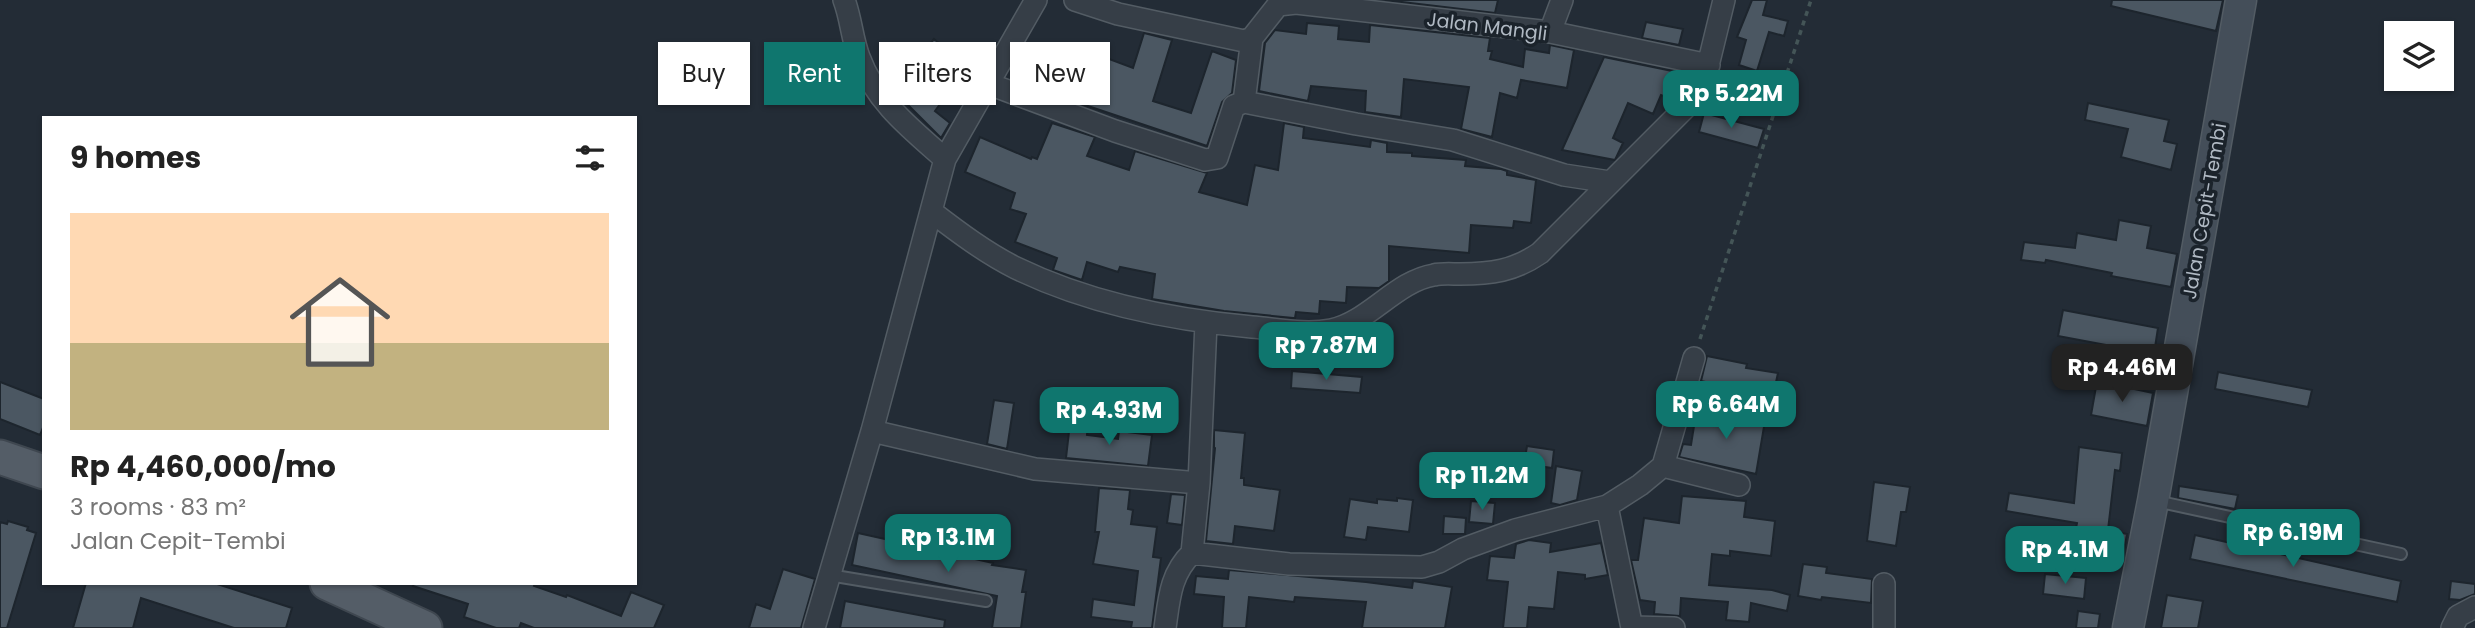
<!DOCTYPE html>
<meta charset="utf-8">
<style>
body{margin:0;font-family:Poppins,sans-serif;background:#f6f6f6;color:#222;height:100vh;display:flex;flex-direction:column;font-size:26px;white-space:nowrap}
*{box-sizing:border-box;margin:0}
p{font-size:23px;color:#767676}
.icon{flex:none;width:38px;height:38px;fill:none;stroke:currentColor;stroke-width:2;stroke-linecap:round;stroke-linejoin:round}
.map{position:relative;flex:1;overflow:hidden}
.sheet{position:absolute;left:42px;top:116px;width:595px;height:469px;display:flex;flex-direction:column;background:#fff;border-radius:0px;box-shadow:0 2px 5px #0004}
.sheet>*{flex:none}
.guide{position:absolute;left:658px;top:42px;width:665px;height:63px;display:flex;gap:14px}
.fabs{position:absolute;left:2384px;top:21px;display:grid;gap:14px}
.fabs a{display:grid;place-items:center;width:70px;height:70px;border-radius:0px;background:#fff;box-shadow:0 2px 5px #0004;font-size:35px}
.price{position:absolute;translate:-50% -60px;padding:0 16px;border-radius:14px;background:#0f766e;color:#fff;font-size:23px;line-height:46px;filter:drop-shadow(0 2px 4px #0008)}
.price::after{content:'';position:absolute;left:50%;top:42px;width:21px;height:16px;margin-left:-10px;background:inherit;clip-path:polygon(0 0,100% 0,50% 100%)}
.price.selected{background:#222;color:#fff}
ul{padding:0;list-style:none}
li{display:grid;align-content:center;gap:14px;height:371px;padding:0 28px}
li span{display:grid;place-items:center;height:217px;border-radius:0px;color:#555}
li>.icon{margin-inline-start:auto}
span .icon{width:126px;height:126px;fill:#fffc;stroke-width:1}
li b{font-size:30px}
h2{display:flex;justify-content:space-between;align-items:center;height:84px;padding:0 28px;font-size:30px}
.chip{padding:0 24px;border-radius:0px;background:#fff;box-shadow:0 2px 5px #0004;font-size:24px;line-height:63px}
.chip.selected{background:#0f766e;color:#fff}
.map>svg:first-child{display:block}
.building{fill:#4b5762;stroke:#1d252d;stroke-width:2}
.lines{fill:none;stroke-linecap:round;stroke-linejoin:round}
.lane-casing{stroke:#535c64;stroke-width:14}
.street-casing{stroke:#535c64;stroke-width:24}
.secondary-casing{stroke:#535c64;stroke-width:33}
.primary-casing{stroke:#3f4750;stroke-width:37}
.path{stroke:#445557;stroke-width:3.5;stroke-dasharray:5 5;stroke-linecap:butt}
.lane{stroke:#363e47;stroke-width:10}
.street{stroke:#363e47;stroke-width:21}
.secondary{stroke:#444e59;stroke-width:30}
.primary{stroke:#545d67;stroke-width:33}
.labels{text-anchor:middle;stroke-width:7;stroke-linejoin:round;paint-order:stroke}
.street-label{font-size:19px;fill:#b0b9c3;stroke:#1b232b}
</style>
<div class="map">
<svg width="2475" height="628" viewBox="0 0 2475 628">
<rect width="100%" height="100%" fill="#232c36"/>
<!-- building -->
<path class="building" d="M1385 0H1498L1495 13Z
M1752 0H1767L1763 15 1788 21 1784 36 1769 32 1757 71 1739 65 1746 40 1737 37Z
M2112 0H2223L2216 31 2111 6Z
M1646 22 1683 29 1679 45 1642 38Z
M1307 23 1339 26 1338 39 1369 42 1370 25 1490 38 1488 51H1492L1490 59 1523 67 1525 49 1549 53 1550 45 1574 50 1567 88 1521 80 1517 98 1500 93 1492 137 1461 129 1469 87 1404 79 1401 117 1365 112 1366 91 1311 86 1308 101 1259 91 1265 43 1275 30 1306 34Z
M1144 33 1172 40 1153 101 1191 113 1212 51 1236 60 1232 93 1222 102 1207 146 1079 103 1096 54 1133 68Z
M934 39 946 49 934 65 956 82 935 111 950 123 941 138 892 89Z
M1604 57 1682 73 1671 99 1661 95 1653 114 1628 103 1613 138 1623 143 1615 160 1562 150Z
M2088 103 2169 120 2164 141 2177 144 2171 170 2121 157 2128 129 2085 120Z
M1704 113 1764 129 1758 148 1699 132Z
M1052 123 1095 137 1087 156 1129 170 1135 151 1207 173 1199 192 1247 205 1255 165 1278 170 1284 123 1304 127 1303 138 1370 147 1371 140 1387 143V152L1412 153V156L1466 160 1465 166 1501 169 1507 171V175L1536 180 1531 223 1514 221 1513 228 1471 225 1469 253 1389 246V281L1379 288 1347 287 1346 303 1320 301 1319 314 1296 312 1295 318H1293L1224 311 1152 299 1155 274 1120 267 1118 272 1087 262 1082 280 1053 270 1057 258 1015 242 1026 214 1010 209 1015 193 965 172 980 137 1031 159 1032 157 1037 159Z
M2119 220 2151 226 2147 248 2177 254 2171 287 2111 276 2112 273 2046 260 2045 263 2021 260 2024 242 2075 248 2077 233 2116 240Z
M2063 310 2158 328 2154 354 2058 336Z
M1707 356 1747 364 1746 368 1778 373 1772 401 1768 400V402L1759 394 1701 381Z
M1292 371 1362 377 1360 393 1291 388Z
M2218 372 2312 390 2308 407 2215 389Z
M2097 381 2153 393 2147 426 2091 415Z
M0 382 44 399V425L40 435 0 419Z
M994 400 1014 403 1007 449 987 444Z
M1697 407 1753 420 1760 419 1766 415 1756 474 1679 457 1683 444 1691 445Z
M1070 423 1088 425 1087 435 1118 439 1119 431 1152 435 1148 466 1066 458Z
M1214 430 1245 433 1241 478H1244V485L1280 490 1274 531 1235 526 1233 544 1206 541 1215 448 1214 447Z
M1527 446 1554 450 1552 468 1524 464Z
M2079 447 2122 453 2120 471 2115 470 2108 530 2127 534 2123 556 2072 547 2077 523 2006 511 2009 493 2074 503Z
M1556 466 1582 471 1577 500 1560 505 1551 503Z
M1874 482 1910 487 1906 512H1901L1896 546 1867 541Z
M2179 486 2238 495 2235 509 2178 498Z
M1099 488 1130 490 1128 509 1133 510 1131 524 1157 527 1153 557 1161 558 1152 628H1131L1132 622 1091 617 1093 599 1134 605 1138 571 1093 564 1099 532H1095Z
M1171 494 1185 495 1182 525 1167 523Z
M1682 496 1746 501 1744 517 1775 521 1771 556 1730 551V556L1712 554 1709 585 1772 590 1790 595 1787 611 1751 603 1749 622 1726 620 1728 602 1681 598 1680 616 1654 614 1655 602 1640 600 1631 560H1638L1644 518 1679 523Z
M1397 498 1413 500 1409 532 1368 527 1366 540 1344 537 1350 499 1377 503V499L1397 501Z
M1471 501 1495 503 1493 524 1469 522Z
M1444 516 1466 518 1465 534H1443Z
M8 521 28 527 27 530 36 533 7 628H0V522L7 524Z
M858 533 993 563 992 565 1026 570 1022 592H1026L1021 628H992L997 596 852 565Z
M2195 535 2401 581 2397 602 2190 559Z
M1529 540 1551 543 1550 552 1601 543 1608 575 1585 579V575L1558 572 1554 609 1529 607 1527 628H1503L1508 582 1487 580 1490 556 1514 558 1516 544Z
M1803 564 1827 567 1826 573 1872 579 1871 603 1822 597 1821 600 1798 596Z
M783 569 815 579 801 628H749L756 604 770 609Z
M1229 570 1366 582 1412 588 1413 581 1452 587 1445 628H1362L1366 602 1295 597 1294 602 1249 597 1246 628H1222L1224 597 1194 594 1196 576 1228 579Z
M2045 574 2086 578 2084 599 2043 594Z
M2451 581 2475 584V594L2460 600 2449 599Z
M86 583H214L292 608 286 628H234L141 598 133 628H73Z
M414 583H535L534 586 566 597 567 595 621 616 631 592 664 605 654 628H534L521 623 519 628H496L464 617 468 604 413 586Z
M2167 595 2203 601 2198 628H2161Z
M845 601 945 620 944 628H840Z
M2078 611 2100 614 2098 628H2076Z"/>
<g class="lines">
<defs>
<path id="lane" d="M2156 501 2401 554
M829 575 986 601"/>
<path id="street" d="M844 0C851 18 852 39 859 57 875 101 911 129 945 159
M1075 0 1118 14 1244 41 1252 38 1278 5 1296 3 1550 32 1709 65
M1550 32 1562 0
M989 84 1115 131 1205 160 1217 158 1234 106 1244 102 1356 124 1453 140 1564 175 1610 182
M1244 102 1252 38
M932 212C958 232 986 253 1016 268 1088 303 1173 320 1252 327 1278 329 1305 335 1331 330 1368 323 1396 281 1434 275 1442 273 1452 274 1460 274 1491 274 1514 271 1540 253L1692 101 1705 78 1724 0
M1683 390 1756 407
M872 431 1035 469 1199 483
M1663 466 1739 485
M1607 506 1632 628
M1192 553 1289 564 1422 567 1439 562 1463 549 1515 530 1607 506 1640 485 1663 466 1694 358
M1192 553 1199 483 1206 323
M1632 627 1674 628
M814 628 872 431 945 159 1036 0
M1165 628C1169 600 1170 574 1192 553
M1884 628V584
M2452 628 2458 616 2475 607"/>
<path id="secondary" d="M2128 628 2153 501 2241 0"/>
<path id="primary" d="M0 457 44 472
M327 583 425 628"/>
</defs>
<!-- lane casing -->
<use href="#lane" class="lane-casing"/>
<!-- street casing -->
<use href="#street" class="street-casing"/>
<!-- secondary casing -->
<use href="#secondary" class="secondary-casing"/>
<!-- primary casing -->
<use href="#primary" class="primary-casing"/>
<!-- path -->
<path class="path" d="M1700 339 1811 0"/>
<!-- lane -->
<use href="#lane" class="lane"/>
<!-- street -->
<use href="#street" class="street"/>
<!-- secondary -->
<use href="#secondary" class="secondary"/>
<!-- primary -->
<use href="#primary" class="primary"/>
</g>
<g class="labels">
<!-- street labels -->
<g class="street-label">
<text transform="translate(1487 26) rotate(7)" y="7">Jalan Mangli</text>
<text transform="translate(2204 211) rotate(-80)" y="7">Jalan Cepit-Tembi</text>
</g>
</g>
</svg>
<div class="fabs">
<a><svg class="icon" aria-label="layers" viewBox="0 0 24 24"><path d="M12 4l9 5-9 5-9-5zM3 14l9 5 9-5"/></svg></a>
</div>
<b class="price" style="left:1731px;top:130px">Rp 5.22M</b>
<b class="price" style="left:1326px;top:382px">Rp 7.87M</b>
<b class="price selected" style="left:2122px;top:404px">Rp 4.46M</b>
<b class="price" style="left:1726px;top:441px">Rp 6.64M</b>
<b class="price" style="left:1109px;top:447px">Rp 4.93M</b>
<b class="price" style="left:1482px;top:512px">Rp 11.2M</b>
<b class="price" style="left:2293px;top:569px">Rp 6.19M</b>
<b class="price" style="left:948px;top:574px">Rp 13.1M</b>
<b class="price" style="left:2065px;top:586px">Rp 4.1M</b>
<div class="guide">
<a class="chip">Buy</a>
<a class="chip selected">Rent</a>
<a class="chip">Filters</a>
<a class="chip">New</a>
</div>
<section class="sheet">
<h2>9 homes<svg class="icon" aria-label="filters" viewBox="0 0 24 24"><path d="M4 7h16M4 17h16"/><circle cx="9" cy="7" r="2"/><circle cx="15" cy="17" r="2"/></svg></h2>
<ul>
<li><span style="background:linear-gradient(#ffd9b3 60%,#c2b280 0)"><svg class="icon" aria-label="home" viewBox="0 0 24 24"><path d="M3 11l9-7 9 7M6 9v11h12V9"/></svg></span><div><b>Rp 4,460,000/mo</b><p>3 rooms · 83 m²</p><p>Jalan Cepit-Tembi</p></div></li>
</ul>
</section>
</div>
